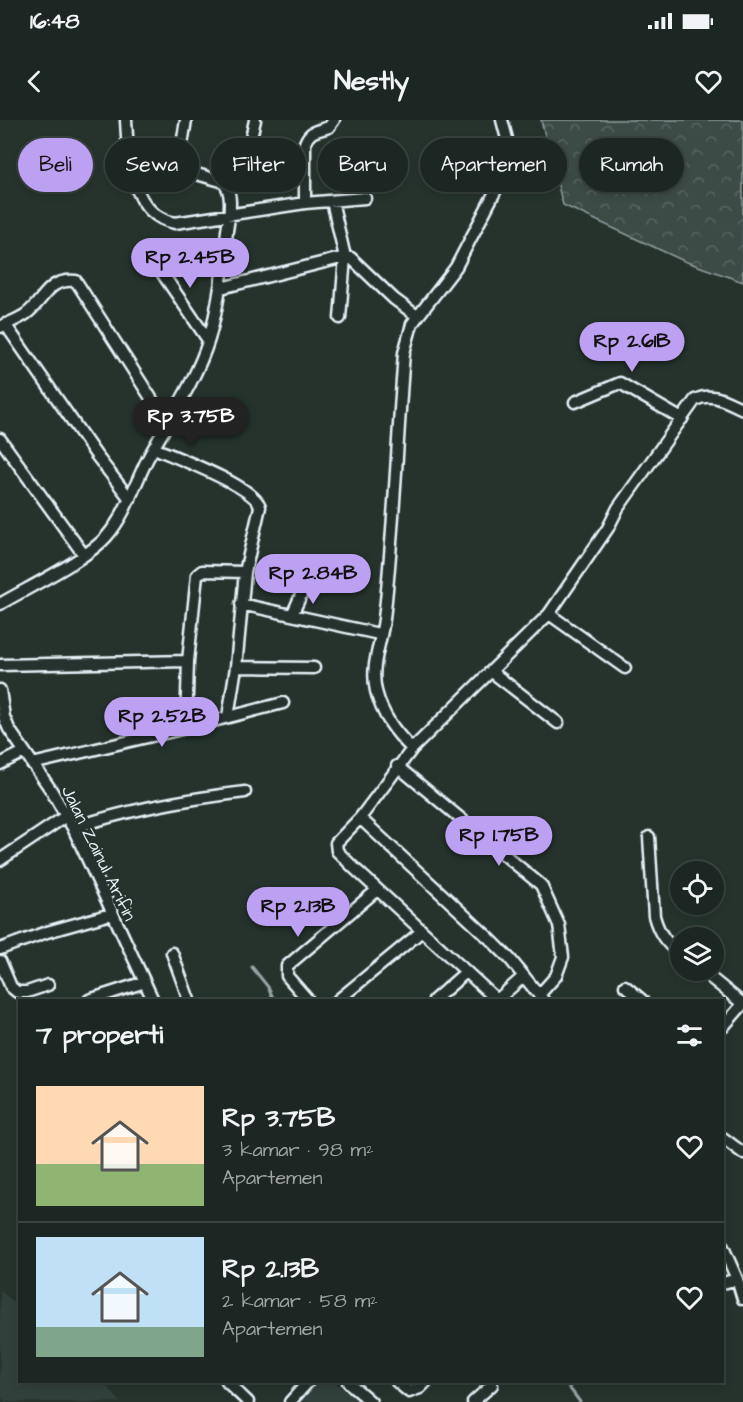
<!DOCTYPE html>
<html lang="id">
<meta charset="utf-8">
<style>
body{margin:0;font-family:"Architects Daughter",sans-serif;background:#29322f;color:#f1f3f6;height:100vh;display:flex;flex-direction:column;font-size:22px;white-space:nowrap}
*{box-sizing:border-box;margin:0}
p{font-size:20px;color:#a0a5a5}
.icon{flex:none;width:33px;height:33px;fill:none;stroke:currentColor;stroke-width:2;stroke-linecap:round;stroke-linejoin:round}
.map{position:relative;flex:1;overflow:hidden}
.details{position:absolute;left:18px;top:879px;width:706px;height:384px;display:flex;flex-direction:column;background:#1c2622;border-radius:0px;box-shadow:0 3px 9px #0003,0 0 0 2px #3a4340}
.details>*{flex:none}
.guide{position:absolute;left:18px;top:18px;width:708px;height:54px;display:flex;gap:12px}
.controls{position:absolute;left:670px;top:741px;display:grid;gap:12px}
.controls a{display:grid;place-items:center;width:54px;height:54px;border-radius:50%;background:#1c2622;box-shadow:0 3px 9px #0003,0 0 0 2px #3a4340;font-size:30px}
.price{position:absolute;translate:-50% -51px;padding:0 14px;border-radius:21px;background:#bca0f2;color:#111;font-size:20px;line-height:39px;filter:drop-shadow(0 2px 3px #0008)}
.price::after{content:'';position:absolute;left:50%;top:36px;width:18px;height:14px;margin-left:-9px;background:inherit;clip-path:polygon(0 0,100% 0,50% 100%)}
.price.on{background:#222;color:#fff}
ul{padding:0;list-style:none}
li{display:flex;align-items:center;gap:18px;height:150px;padding:0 18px}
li+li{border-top:2px solid #3a4340}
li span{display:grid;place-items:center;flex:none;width:168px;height:120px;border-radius:0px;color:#555}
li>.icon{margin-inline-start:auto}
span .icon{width:72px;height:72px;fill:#fffc;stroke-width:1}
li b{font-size:26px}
h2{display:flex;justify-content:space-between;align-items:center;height:72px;padding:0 18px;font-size:26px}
.chip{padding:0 21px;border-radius:27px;background:#1c2622;box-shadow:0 3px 9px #0003,0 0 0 2px #3a4340;font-size:21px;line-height:54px}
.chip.on{background:#bca0f2;color:#111}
.status{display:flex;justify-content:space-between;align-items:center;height:42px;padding:0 30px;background:#1c2622;direction:ltr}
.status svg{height:16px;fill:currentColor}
header{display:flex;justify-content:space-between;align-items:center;height:78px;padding:0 18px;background:#1c2622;font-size:27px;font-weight:800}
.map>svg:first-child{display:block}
.built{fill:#333f3a}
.forest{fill:url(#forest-crowns);stroke:#939ea0;stroke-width:1.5}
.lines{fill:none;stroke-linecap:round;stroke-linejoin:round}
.stream{stroke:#98a3a5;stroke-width:3}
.minor-casing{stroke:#e8f1f8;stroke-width:15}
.minor{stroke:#26332d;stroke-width:10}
.labels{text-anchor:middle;stroke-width:6;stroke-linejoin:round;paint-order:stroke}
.street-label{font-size:18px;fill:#e8f1f8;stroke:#26332d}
</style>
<div class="status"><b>16:48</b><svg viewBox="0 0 49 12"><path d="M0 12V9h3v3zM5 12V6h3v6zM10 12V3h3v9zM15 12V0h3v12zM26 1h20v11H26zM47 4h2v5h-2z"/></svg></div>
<header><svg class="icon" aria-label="back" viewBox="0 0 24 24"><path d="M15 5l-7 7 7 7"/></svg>Nestly<svg class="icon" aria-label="heart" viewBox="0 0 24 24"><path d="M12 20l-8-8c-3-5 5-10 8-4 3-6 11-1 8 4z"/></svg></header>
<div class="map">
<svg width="743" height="1282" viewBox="0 0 743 1282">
<defs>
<pattern id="forest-crowns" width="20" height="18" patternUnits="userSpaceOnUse" patternTransform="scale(1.5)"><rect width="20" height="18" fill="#3e4b47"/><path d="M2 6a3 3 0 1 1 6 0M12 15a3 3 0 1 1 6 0" fill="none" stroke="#5a6562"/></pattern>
</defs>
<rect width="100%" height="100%" fill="#26332d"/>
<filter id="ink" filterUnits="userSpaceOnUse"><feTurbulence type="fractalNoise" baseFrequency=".0167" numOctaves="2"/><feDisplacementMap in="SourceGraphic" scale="12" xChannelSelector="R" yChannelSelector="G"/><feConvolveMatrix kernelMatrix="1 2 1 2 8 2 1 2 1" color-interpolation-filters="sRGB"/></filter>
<g filter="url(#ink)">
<!-- built -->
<path class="built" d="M0 1171 19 1186 20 1262H104L120 1282H6L0 1277Z
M313 1262H334L358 1282H295Z"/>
<!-- forest -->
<path class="forest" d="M541 0H743V162L684 141 563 85Z"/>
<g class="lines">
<!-- stream -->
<path class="stream" d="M252 847 268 867 274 880
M565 1262 580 1282"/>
<defs>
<path id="minor" d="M126 0C128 36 130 95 175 103L305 83 365 78
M225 63 237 38 250 23 255 0
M332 81 345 137 340 198
M305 83V23C310 10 317 11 329 7L334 0
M149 134 208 220
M221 168 345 137 351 138 394 179 417 196
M5 204 96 335 130 379
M0 207C8 203 19 199 26 194 45 180 47 158 76 161L167 303
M575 282 620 263 682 299
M0 319 84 435
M154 328C175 337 256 367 260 387L245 452 236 547 228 597
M0 484C29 467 86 440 107 416 126 394 134 366 147 340 168 301 196 261 209 219 219 184 223 148 227 111 229 97 235 69 221 61L186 51 180 37 186 0
M241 484 379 514
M549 494 625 548
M292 495 312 451
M0 545 188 541
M236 547 314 548
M492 552 558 603
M0 570 4 597 9 609 51 670 73 708 153 880
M186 608 188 541 197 455 202 451 245 452
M412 629C395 612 382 595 376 571 370 546 381 524 384 499 394 411 397 321 404 233L412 204 456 147 497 68 504 50 507 34V19L502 0
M0 644 24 632
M32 644 186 608 283 583
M397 646 541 765 559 805 563 837 556 856 539 875
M360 698 490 819 510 839 543 880
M73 708C129 689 186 679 245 672
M649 717 654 796C659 814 666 823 681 835
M0 740 66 696
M0 829 47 812 111 794
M172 833 189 880
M0 841 11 867 17 872H27L48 865
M701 850 743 884 723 907
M524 856 497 880 353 747 337 731 336 723 360 698 412 629 549 494 608 408 618 388 695 280C712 271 727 282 743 289
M625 866 642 880
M89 880 145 862
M308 880 287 856V846L377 770
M338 880 422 811
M434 880 466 852
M723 1018 743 1033
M723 1127 737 1159 743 1179
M723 1163 737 1159
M227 1262 248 1282
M348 1262 371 1282
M397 1262 409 1272 420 1268 426 1262
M290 1282 308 1262
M473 1282 492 1265"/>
</defs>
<!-- minor casing -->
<use href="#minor" class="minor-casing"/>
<!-- minor -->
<use href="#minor" class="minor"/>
</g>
</g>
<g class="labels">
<!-- street labels -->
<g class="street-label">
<text transform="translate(99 733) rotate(64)" y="6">Jalan Zainul Arifin</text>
</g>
</g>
</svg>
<div class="controls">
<a><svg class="icon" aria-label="locate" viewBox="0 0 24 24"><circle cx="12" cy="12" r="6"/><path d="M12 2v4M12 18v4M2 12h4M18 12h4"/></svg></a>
<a><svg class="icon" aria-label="layers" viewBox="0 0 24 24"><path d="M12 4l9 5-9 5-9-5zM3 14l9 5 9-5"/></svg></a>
</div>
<b class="price" style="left:190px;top:169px">Rp 2.45B</b>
<b class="price" style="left:632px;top:253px">Rp 2.61B</b>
<b class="price on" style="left:191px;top:328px">Rp 3.75B</b>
<b class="price" style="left:313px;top:485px">Rp 2.84B</b>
<b class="price" style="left:162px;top:628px">Rp 2.52B</b>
<b class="price" style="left:499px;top:747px">Rp 1.75B</b>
<b class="price" style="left:298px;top:818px">Rp 2.13B</b>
<div class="guide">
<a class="chip on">Beli</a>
<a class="chip">Sewa</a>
<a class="chip">Filter</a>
<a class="chip">Baru</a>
<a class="chip">Apartemen</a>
<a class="chip">Rumah</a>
</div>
<section class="details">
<h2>7 properti<svg class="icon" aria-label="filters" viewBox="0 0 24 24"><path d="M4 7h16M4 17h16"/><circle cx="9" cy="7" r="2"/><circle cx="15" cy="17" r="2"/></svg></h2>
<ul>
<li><span style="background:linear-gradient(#ffd9b3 65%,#8fb573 0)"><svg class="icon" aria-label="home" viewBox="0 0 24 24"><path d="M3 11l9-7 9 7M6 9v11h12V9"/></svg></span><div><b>Rp 3.75B</b><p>3 kamar · 98 m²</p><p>Apartemen</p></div><svg class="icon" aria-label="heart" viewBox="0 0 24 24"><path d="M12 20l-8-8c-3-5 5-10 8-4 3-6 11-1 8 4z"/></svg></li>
<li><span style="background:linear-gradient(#bfe0f5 75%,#7fa58c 0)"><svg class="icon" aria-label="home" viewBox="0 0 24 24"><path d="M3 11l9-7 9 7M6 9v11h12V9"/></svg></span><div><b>Rp 2.13B</b><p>2 kamar · 58 m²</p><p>Apartemen</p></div><svg class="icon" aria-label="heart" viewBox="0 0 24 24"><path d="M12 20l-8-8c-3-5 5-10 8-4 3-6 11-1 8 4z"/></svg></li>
</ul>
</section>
</div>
